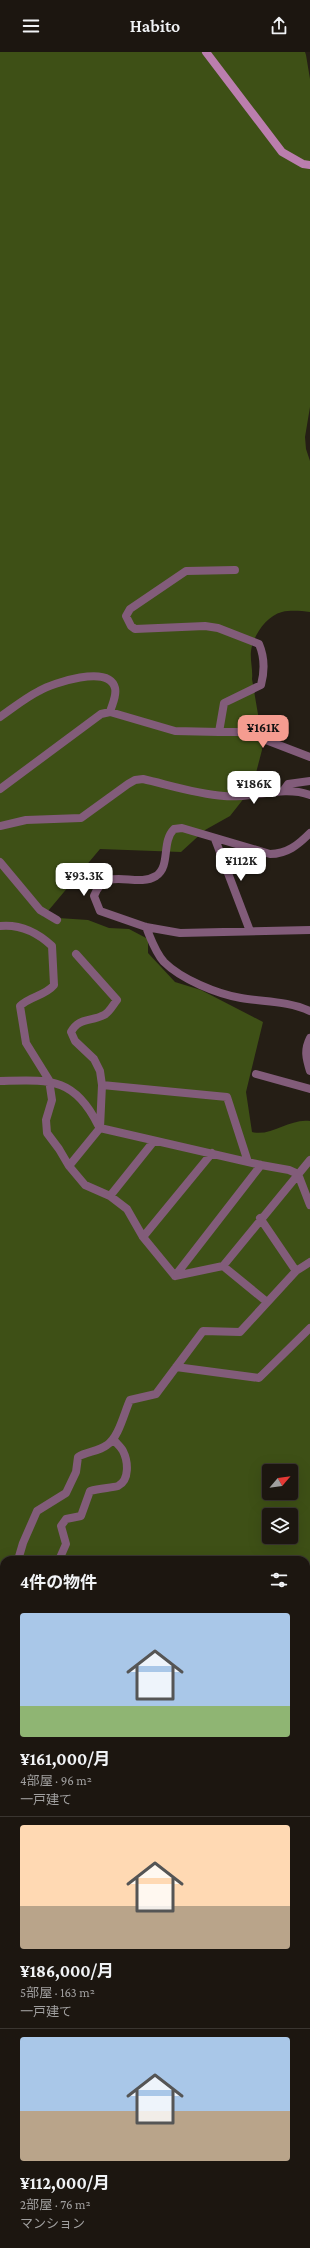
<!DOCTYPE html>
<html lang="ja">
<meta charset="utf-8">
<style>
body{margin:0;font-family:"Crimson Pro","Noto Sans JP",serif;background:#251f19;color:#f1f3f6;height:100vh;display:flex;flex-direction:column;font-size:15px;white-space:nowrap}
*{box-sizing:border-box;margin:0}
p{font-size:13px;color:#a09f9f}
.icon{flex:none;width:22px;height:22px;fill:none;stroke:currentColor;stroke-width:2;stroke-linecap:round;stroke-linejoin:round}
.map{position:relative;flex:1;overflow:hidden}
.side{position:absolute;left:0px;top:1504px;width:310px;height:692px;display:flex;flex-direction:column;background:#1c1610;border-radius:12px 12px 0 0;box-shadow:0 4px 16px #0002,0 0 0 1px #3a3530}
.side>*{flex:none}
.needle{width:26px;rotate:61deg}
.controls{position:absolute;left:262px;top:1412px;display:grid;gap:8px}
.controls a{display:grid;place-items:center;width:36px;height:36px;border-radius:4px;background:#1c1610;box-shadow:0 4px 16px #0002,0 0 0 1px #3a3530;font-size:20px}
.price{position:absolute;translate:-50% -34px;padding:0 9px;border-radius:8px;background:#fff;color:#222;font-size:13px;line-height:26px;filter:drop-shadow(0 1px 2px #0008)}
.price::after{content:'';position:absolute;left:50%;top:24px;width:12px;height:9px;margin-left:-6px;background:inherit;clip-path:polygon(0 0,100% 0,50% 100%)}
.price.on{background:#f59c90;color:#111}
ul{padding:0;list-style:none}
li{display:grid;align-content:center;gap:8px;height:212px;padding:0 20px}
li+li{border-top:1px solid #3a3530}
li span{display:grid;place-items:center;height:124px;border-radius:4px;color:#555}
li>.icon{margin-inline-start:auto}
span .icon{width:72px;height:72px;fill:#fffc;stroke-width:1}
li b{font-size:17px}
h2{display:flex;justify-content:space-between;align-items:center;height:48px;padding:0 20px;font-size:17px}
header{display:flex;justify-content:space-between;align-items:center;height:52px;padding:0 20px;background:#1c1610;font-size:18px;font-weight:600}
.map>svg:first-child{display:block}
.forest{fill:#3e5016;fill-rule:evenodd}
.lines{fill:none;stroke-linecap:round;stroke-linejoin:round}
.street{stroke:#825c7a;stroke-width:8}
.secondary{stroke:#bb7eae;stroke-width:8}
</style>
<header><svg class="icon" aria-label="menu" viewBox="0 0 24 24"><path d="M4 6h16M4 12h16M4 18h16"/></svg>Habito<svg class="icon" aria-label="share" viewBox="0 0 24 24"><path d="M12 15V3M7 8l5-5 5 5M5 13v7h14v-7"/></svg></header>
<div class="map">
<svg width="310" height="2196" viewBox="0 0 310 2196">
<rect width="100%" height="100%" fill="#251e15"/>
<!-- forest -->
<path class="forest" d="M0 0H305L306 3 310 27V355L305 385 306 397 310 409V560C301 559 291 558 282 560 266 564 253 584 251 599 250 608 253 618 252 627L261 680 262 698 252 736 230 764 205 778 181 800 100 797 43 865 88 868 109 876 129 877 148 887V901L175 930 201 938 263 970 246 1040 252 1080C271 1085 290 1066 310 1069V1772H306V1508H4V1783H0ZM269 1419H291V1441H269ZM269 1463H291V1485H269Z
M310 1803V1836C304 1829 304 1811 310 1803Z"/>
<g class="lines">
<!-- street -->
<path class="street" d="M0 665C13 656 25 646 39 639 53 631 109 612 115 636 117 644 112 652 110 660
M219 680H245L310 705
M0 737 101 662 110 660 175 679 219 680 224 651 261 633C265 618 265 606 259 592L218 576 205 574 135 577 131 574 126 564 130 557 186 519 235 518
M283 739 288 732 310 729
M0 774 26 768 81 766 128 732 135 728 143 727C169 733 197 742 224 744 253 747 282 733 310 743
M310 781C298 793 287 802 270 802L182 776 174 777C161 790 171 814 156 824 135 837 106 812 94 844L100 859 146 875 180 881 310 878
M215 787 250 879
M0 810 40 858 57 868
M0 874C20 872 37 880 52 894L54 933C45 944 30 944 20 954L26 991 49 1028 52 1048 46 1068 47 1081 59 1097 69 1114
M146 875C151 887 155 900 164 910 181 927 217 942 241 946 264 950 288 949 310 959
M76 902 117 948C113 953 109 961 104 963 91 970 79 965 71 980L75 989 94 1007 100 1019 102 1033 100 1076 69 1114 85 1133 110 1144 127 1157 143 1185 175 1224
M310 986C304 998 306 1006 310 1019
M256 1022 310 1037
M0 1029C48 1028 74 1024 98 1073
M102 1033 227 1045 248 1110
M100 1076 261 1113 289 1118 298 1122 310 1153
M110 1144 154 1089
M260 1166 296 1219
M143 1185 212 1101
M223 1214 267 1250
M175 1224 223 1214 310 1108
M175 1224 261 1113
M176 1315 259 1326 310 1276
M18 1508 23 1491 37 1459 66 1441 76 1420 78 1405C87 1399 98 1400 107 1393 119 1385 124 1361 130 1348L156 1342 203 1279 240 1280 296 1219 310 1210
M59 1508 66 1492 61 1474 66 1467 81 1464 90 1439C100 1436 112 1436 118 1434 130 1428 128 1409 123 1399 121 1395 116 1391 113 1387"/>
<!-- secondary -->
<path class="secondary" d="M206 0 282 100 303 112 310 113
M0 1787H4
M306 1790H310"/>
</g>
</svg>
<div class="controls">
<a><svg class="needle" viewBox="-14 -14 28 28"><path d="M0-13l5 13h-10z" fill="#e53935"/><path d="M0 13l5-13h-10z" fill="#a09f9f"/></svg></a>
<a><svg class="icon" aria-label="layers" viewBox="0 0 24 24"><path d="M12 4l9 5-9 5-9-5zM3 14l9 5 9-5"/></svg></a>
</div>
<b class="price on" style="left:263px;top:697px">¥161K</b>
<b class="price" style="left:254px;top:753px">¥186K</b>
<b class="price" style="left:241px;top:830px">¥112K</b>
<b class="price" style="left:84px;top:845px">¥93.3K</b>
<section class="side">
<h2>4件の物件<svg class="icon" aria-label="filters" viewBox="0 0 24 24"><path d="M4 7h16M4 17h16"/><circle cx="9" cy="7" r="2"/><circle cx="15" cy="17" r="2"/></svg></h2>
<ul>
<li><span style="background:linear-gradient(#a9c7e8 75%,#8fb573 0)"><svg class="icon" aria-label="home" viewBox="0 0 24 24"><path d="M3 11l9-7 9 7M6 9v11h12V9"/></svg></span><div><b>¥161,000/月</b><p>4部屋 · 96 m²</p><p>一戸建て</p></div></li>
<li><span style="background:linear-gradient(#ffd9b3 65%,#b9a48a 0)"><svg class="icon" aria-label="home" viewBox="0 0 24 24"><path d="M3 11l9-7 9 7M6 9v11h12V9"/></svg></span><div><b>¥186,000/月</b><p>5部屋 · 163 m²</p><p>一戸建て</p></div></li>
<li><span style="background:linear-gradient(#a9c7e8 60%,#b9a48a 0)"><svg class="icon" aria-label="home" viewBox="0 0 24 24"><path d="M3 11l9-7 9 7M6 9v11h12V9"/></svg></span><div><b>¥112,000/月</b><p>2部屋 · 76 m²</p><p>マンション</p></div></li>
</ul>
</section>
</div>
